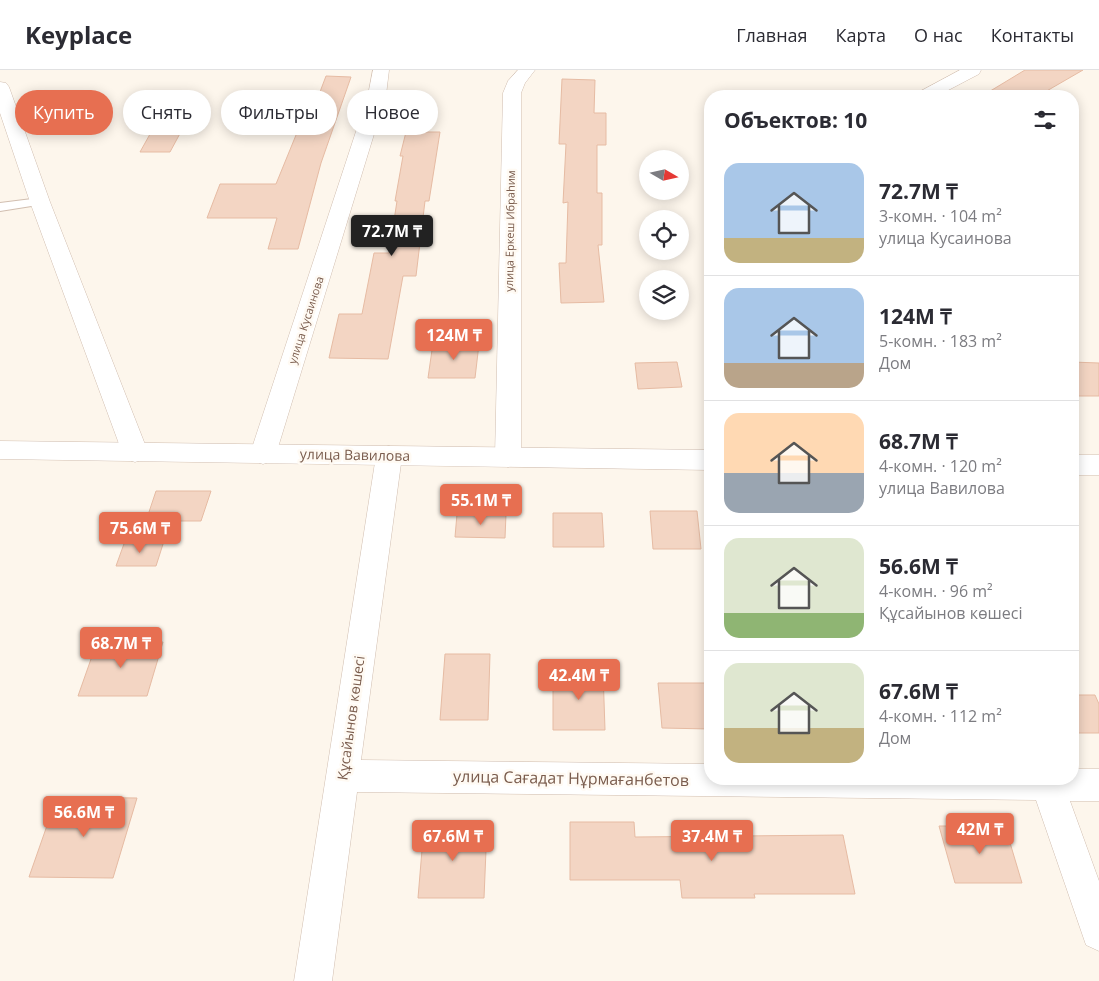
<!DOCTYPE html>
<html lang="ru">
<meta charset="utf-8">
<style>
body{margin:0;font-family:"Open Sans",sans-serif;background:#f2f2f3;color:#2b2b33;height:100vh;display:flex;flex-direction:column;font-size:19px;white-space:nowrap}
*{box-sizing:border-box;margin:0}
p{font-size:16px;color:#7c7c81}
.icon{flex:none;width:28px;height:28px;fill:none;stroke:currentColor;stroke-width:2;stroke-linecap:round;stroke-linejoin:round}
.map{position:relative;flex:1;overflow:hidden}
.panel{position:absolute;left:704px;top:20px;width:375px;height:695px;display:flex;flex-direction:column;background:#fff;border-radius:20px;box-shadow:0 2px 12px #0003}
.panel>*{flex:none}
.banner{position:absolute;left:15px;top:20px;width:475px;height:45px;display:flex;gap:10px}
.needle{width:32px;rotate:99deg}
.fabs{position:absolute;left:639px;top:80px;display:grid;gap:10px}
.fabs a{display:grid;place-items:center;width:50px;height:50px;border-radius:50%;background:#fff;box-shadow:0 2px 12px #0003;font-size:25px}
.price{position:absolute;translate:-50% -42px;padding:0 11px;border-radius:5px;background:#e76f51;color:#fff;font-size:16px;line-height:32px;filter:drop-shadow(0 1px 2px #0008)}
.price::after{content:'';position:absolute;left:50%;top:30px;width:15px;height:11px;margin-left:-8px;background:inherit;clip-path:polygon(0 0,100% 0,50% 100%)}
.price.active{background:#222;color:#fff}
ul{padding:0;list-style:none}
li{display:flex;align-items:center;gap:15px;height:125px;padding:0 20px}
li+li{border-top:1px solid #e1e1e2}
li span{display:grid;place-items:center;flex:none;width:140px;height:100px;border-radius:15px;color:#555}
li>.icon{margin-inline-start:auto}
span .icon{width:60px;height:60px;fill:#fffc;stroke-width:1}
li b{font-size:21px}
h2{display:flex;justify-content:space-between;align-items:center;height:60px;padding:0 20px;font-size:21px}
.pill{padding:0 18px;border-radius:22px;background:#fff;box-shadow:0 2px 12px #0003;font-size:18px;line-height:45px}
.pill.active{background:#e76f51;color:#fff}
header{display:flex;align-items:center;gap:30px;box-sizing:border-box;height:70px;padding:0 25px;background:#fff;border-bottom:1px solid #e1e1e2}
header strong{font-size:24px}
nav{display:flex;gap:28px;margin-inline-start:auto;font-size:18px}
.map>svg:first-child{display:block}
.building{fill:#f3d5c3;stroke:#e6bba3}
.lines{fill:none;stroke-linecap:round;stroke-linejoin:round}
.service-casing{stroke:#d1beb0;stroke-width:2}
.minor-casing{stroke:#d1beb0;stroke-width:1}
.tertiary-casing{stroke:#d1beb0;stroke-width:1}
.service{fill:#fff;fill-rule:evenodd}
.minor{fill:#fff;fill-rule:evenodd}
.tertiary{fill:#fff;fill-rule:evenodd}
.labels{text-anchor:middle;stroke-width:5;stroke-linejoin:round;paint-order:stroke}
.far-street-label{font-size:11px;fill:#7a5c4d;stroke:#fffaf3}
.street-label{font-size:14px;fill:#7a5c4d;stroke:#fffaf3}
.near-street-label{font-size:16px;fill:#7a5c4d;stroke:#fffaf3}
</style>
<header>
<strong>Keyplace</strong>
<nav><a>Главная</a><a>Карта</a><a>О нас</a><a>Контакты</a></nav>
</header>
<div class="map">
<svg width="1099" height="911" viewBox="0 0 1099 911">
<rect width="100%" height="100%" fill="#fdf6ec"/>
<!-- building -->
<path class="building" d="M1025 0H1083L1038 26H982Z
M326 6 351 7 321 93 298 179H268L277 148H207L220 114H276L305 43H312Z
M562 9 595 10 594 43H606V75H597V123H602V175H598L604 232 561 233 559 193H566L568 132 563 133 566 74H559Z
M168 32H197L170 82H140Z
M406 62H440L429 131H425L416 206H403L388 289 329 288 339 244H362L374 183H389L397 131H395L403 86H400Z
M433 273 479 274 475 308H428Z
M677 292 682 317 638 319 635 293Z
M1072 292 1099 293V326H1072Z
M156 421H211L201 451H146Z
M650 441H697L701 479H653Z
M553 443H602L604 477H553Z
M457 444H506L505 468 455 467Z
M125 471H164L156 496H116Z
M97 572H163L147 626H78Z
M445 584H490L488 650H440Z
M553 601H603L605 660H553Z
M658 613H710V659L662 658Z
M1072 625H1095L1099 634V663H1072Z
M57 727 137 728 113 808 29 807Z
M570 752H634L635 767 843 765 855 824H754L755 828H682L680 810H570Z
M424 756H487L484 828H418Z
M939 756H1005L1022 813H955Z"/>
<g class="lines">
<defs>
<path id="service" d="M40 128 44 130V134L0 141V133Z"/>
<path id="minor" d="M373 0H389L386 25 276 384 272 391 263 394 254 391 250 384 368 25Z
M518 0H535L525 13 521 23V387L517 394 508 397 499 394 495 387 503 23 508 11Z
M960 0H981L979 4 937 26H916L919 22Z
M0 12 6 13 9 17 50 132 148 382 144 389 135 392 126 389 122 382 30 132 0 43Z
M389 376 398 379 402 386 361 690 710 694V709H1072V699H1099V731H1070L1099 811V881L1086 875 1036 730 357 722 332 911H294L376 386 380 379Z"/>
<path id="tertiary" d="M0 371 710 380V400L0 389Z
M1072 385H1099V405H1072Z"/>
</defs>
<!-- service casing -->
<use href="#service" class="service-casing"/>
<!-- minor casing -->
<use href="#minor" class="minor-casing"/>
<!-- tertiary casing -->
<use href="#tertiary" class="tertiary-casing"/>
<!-- service -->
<use href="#service" class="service"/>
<!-- minor -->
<use href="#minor" class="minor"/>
<!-- tertiary -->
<use href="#tertiary" class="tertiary"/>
</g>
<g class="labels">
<!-- far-street labels -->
<g class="far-street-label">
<text transform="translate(510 161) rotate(-89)" y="4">улица Еркеш Ибраһим</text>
<text transform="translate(306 250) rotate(-72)" y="4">улица Кусаинова</text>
</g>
<!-- street labels -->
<g class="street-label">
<text transform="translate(355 385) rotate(1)" y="5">улица Вавилова</text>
<text transform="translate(351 648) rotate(-82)" y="5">Құсайынов көшесі</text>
</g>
<!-- near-street labels -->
<g class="near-street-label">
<text transform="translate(571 708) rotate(1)" y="6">улица Сағадат Нұрмағанбетов</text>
</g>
</g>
</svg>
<div class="fabs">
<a><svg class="needle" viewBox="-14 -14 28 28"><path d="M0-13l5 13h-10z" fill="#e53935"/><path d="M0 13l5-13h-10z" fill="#7c7c81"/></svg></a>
<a><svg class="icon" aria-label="locate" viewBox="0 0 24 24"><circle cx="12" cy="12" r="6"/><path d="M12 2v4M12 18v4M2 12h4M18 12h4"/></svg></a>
<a><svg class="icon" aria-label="layers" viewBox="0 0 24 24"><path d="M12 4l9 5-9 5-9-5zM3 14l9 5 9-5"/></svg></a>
</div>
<b class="price active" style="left:392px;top:187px">72.7M ₸</b>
<b class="price" style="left:454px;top:291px">124M ₸</b>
<b class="price" style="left:481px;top:456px">55.1M ₸</b>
<b class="price" style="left:140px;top:484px">75.6M ₸</b>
<b class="price" style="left:121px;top:599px">68.7M ₸</b>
<b class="price" style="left:579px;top:631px">42.4M ₸</b>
<b class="price" style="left:84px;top:768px">56.6M ₸</b>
<b class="price" style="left:980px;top:785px">42M ₸</b>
<b class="price" style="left:453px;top:792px">67.6M ₸</b>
<b class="price" style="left:712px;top:792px">37.4M ₸</b>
<div class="banner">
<a class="pill active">Купить</a>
<a class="pill">Снять</a>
<a class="pill">Фильтры</a>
<a class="pill">Новое</a>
</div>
<section class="panel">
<h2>Объектов: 10<svg class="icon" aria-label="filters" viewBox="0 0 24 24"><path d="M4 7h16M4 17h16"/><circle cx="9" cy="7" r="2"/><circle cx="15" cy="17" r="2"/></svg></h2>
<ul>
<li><span style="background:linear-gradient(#a9c7e8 75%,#c2b280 0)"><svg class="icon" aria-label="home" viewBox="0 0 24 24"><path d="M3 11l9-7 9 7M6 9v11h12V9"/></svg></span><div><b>72.7M ₸</b><p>3-комн. · 104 m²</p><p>улица Кусаинова</p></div></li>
<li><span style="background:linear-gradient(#a9c7e8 75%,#b9a48a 0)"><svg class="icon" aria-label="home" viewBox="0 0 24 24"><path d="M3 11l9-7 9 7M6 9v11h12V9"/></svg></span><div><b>124M ₸</b><p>5-комн. · 183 m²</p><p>Дом</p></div></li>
<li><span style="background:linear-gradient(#ffd9b3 60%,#9aa5b1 0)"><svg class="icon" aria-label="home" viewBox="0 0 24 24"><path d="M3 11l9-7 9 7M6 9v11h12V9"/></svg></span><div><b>68.7M ₸</b><p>4-комн. · 120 m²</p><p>улица Вавилова</p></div></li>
<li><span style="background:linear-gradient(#dfe7d0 75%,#8fb573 0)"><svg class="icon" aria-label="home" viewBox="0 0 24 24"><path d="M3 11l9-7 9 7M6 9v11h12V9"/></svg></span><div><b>56.6M ₸</b><p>4-комн. · 96 m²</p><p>Құсайынов көшесі</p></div></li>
<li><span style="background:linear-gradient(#dfe7d0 65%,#c2b280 0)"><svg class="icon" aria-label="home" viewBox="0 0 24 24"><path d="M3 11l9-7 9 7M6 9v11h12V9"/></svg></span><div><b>67.6M ₸</b><p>4-комн. · 112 m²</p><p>Дом</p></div></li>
</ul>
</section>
</div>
